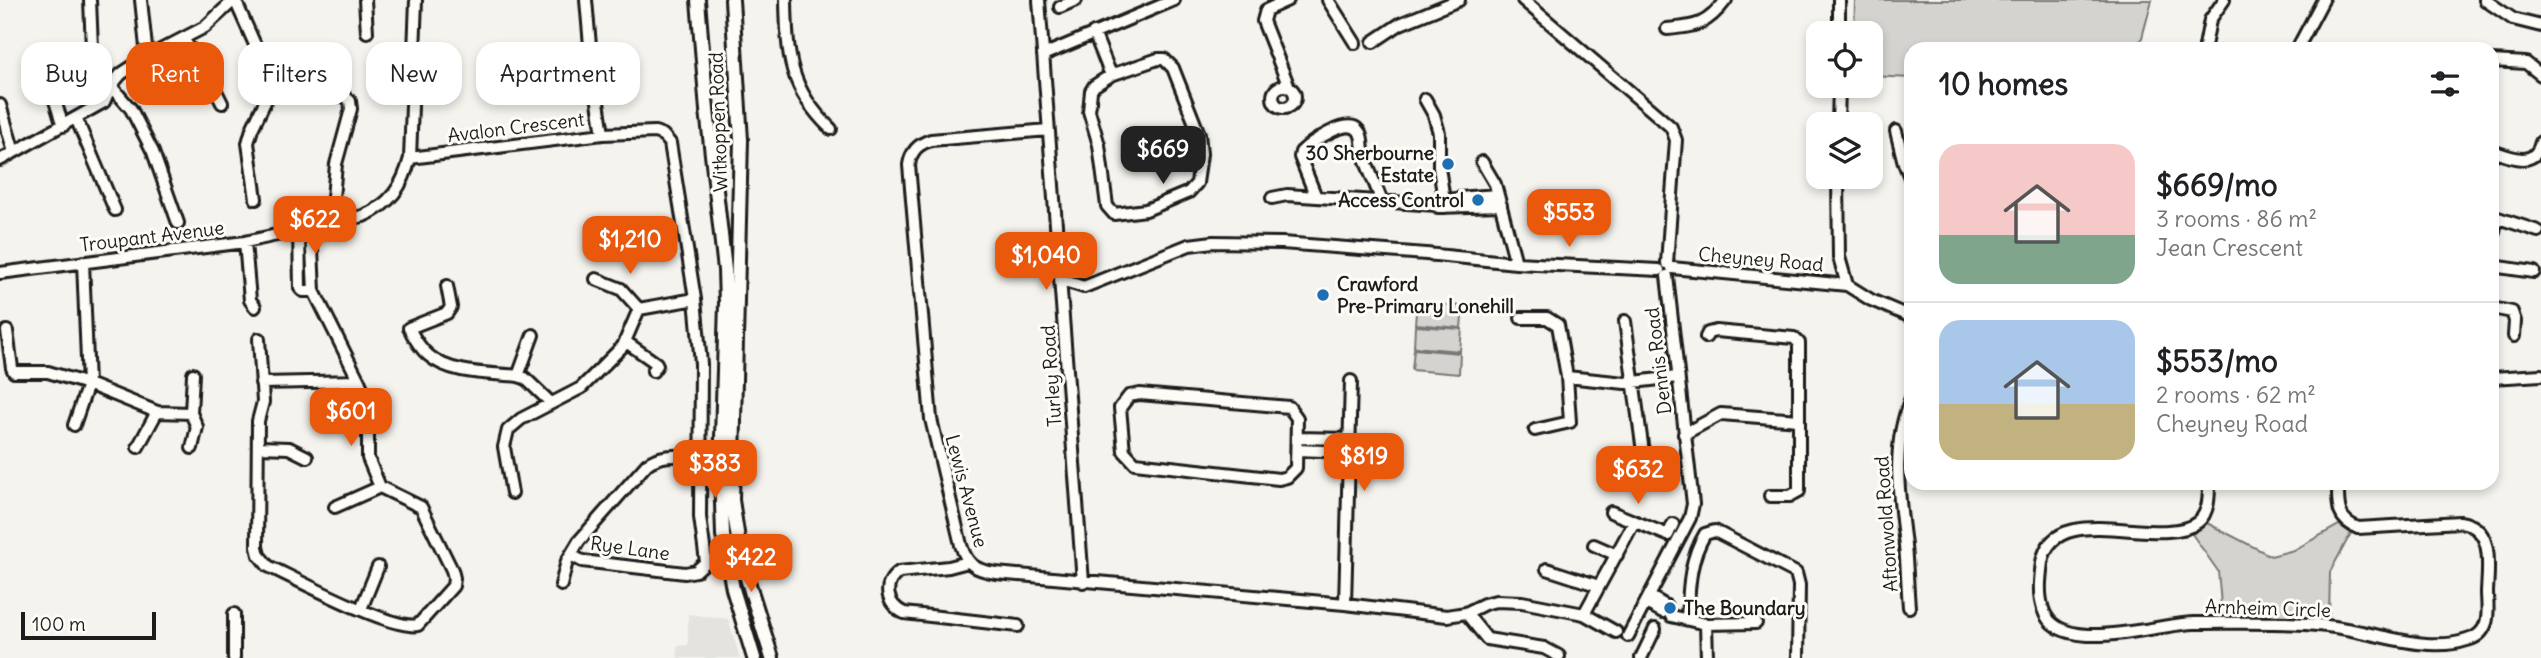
<!DOCTYPE html>
<meta charset="utf-8">
<style>
body{margin:0;font-family:Delius,sans-serif;background:#f6f6f6;color:#202124;height:100vh;display:flex;flex-direction:column;font-size:26px;white-space:nowrap}
*{box-sizing:border-box;margin:0}
p{font-size:23px;color:#757577}
.icon{flex:none;width:38px;height:38px;fill:none;stroke:currentColor;stroke-width:2;stroke-linecap:round;stroke-linejoin:round}
.map{position:relative;flex:1;overflow:hidden}
.sheet{position:absolute;left:1904px;top:42px;width:595px;height:448px;display:flex;flex-direction:column;background:#fff;border-radius:21px;box-shadow:0 4px 10px #0003}
.sheet>*{flex:none}
.banner{position:absolute;left:21px;top:42px;width:665px;height:63px;display:flex;gap:14px}
.fabs{position:absolute;left:1806px;top:21px;display:grid;gap:14px}
.fabs a{display:grid;place-items:center;width:77px;height:77px;border-radius:14px;background:#fff;box-shadow:0 4px 10px #0003;font-size:35px}
.scale{position:absolute;left:21px;bottom:18px;width:135px;box-sizing:border-box;padding-left:7px;border:4px solid #1c1c1c;border-top:0;font-size:19px;line-height:24px;white-space:nowrap;color:#1c1c1c;-webkit-text-stroke:5px #fdfcf7;paint-order:stroke}
.price{position:absolute;translate:-50% -60px;padding:0 16px;border-radius:14px;background:#ea580c;color:#fff;font-size:23px;line-height:46px;filter:drop-shadow(0 2px 4px #0008)}
.price::after{content:'';position:absolute;left:50%;top:42px;width:21px;height:16px;margin-left:-10px;background:inherit;clip-path:polygon(0 0,100% 0,50% 100%)}
.price.active{background:#222;color:#fff}
ul{padding:0;list-style:none}
li{display:flex;align-items:center;gap:21px;height:175px;padding:0 35px}
li+li{border-top:2px solid #e0e0e0}
li span{display:grid;place-items:center;flex:none;width:196px;height:140px;border-radius:21px;color:#555}
li>.icon{margin-inline-start:auto}
span .icon{width:84px;height:84px;fill:#fffc;stroke-width:1}
li b{font-size:30px}
h2{display:flex;justify-content:space-between;align-items:center;height:84px;padding:0 35px;font-size:30px}
.chip{padding:0 24px;border-radius:21px;background:#fff;box-shadow:0 4px 10px #0003;font-size:24px;line-height:63px}
.chip.active{background:#ea580c;color:#fff}
.map>svg:first-child{display:block}
.built{fill:#e4e3de}
.green{fill:#d4d3cf;stroke:#787876;stroke-width:2}
.lines{fill:none;stroke-linecap:round;stroke-linejoin:round}
.minor-casing{stroke:#1c1c1c;stroke-width:16}
.major-casing{stroke:#1c1c1c;stroke-width:18}
.minor{stroke:#fdfcf7;stroke-width:10}
.major{stroke:#fdfcf7;stroke-width:12}
.poi-dot{fill:#1f6fb2;stroke:#fdfcf7;stroke-width:2.5}
.labels{text-anchor:middle;stroke-width:6;stroke-linejoin:round;paint-order:stroke}
.street-label{font-size:19px;fill:#1c1c1c;stroke:#fdfcf7}
.poi-label{font-size:19px;font-weight:bold;fill:#1c1c1c;stroke:#fdfcf7;text-anchor:end}
</style>
<div class="map">
<svg width="2541" height="658" viewBox="0 0 2541 658">
<rect width="100%" height="100%" fill="#f4f3ee"/>
<filter id="ink" filterUnits="userSpaceOnUse"><feTurbulence type="fractalNoise" baseFrequency=".0143" numOctaves="2"/><feDisplacementMap in="SourceGraphic" scale="14" xChannelSelector="R" yChannelSelector="G"/><feConvolveMatrix kernelMatrix="1 2 1 2 8 2 1 2 1" color-interpolation-filters="sRGB"/></filter>
<g filter="url(#ink)">
<!-- built -->
<path class="built" d="M688 614 728 619 740 658H678L677 646 688 645Z"/>
<!-- green -->
<path class="green" d="M1855 0H2152L2139 49H1911V78L1871 76V33H1854Z
M1417 303 1463 306 1461 328 1415 324Z
M1415 326 1462 329 1460 351 1414 347Z
M1414 349 1460 353 1459 374 1412 370Z
M2205 522 2271 556 2294 550 2339 525 2351 533 2330 572 2329 619 2222 616 2218 571 2192 534Z"/>
<g class="lines">
<defs>
<path id="minor" d="M90 0 93 72 111 86 131 109 153 152 178 223
M141 0 147 57
M235 0 273 85C298 104 312 88 339 91L350 101 351 109 336 164 333 198
M365 0 367 32
M586 0 591 57 603 134
M786 0C787 55 789 89 831 129
M1039 0 1083 582
M1288 0 1266 10 1263 21 1289 87
M1328 0 1355 43
M1523 0 1671 127 1676 140 1667 263
M2485 0 2513 19 2541 26
M1060 7 1076 0
M1667 29C1697 26 1707 25 1726 0
M1094 33 1111 75
M1839 33V0
M183 39 206 71 222 103
M1373 42 1400 24 1459 0
M2205 46 2210 20 2224 0
M2297 49 2323 0
M39 51 63 126
M1043 55 1174 0
M1158 59H1164L1173 68 1199 134 1201 154 1197 183 1189 192 1146 210 1114 214 1107 206 1099 145 1089 111 1091 91 1094 86 1111 75Z
M2492 61 2526 63 2541 75
M1273 97a11 11 0 1 1 22 0a11 11 0 1 1-22 0Z
M1425 99 1434 115 1439 133V167L1445 207
M0 105 14 152
M76 118 115 210
M1838 124 1839 86
M1048 130 931 140C918 144 911 151 909 165L931 419 961 545C967 565 975 570 996 573L1345 604 1447 616 1466 613 1484 604 1496 601 1522 602 1584 614 1634 522
M1896 131 1904 163 1911 180
M2492 151C2511 157 2535 169 2541 142
M410 158 603 134 655 132 663 135 670 143 695 299 701 364 700 517 706 562 696 571 685 573 582 561 571 555
M0 160 104 102 111 86 121 74 147 57 205 27 234 0
M1482 162 1495 184 1516 263
M1838 177 1839 257 1847 285
M1316 197 1300 157 1301 152C1310 143 1347 117 1358 130 1363 135 1362 144 1363 151 1367 168 1376 185 1382 202
M1272 198 1287 195 1437 205 1438 207 1501 205
M256 199 248 143 252 129 273 85
M1441 201 1470 197 1498 195
M2492 216 2538 231
M299 230 300 288 303 291H314
M2492 240 2497 218
M245 242 250 300 255 307
M2492 266 2534 272
M1672 268 1847 285 1871 300 1911 317
M0 273 245 242 363 216C390 205 403 186 410 158L416 0
M596 279 621 289 639 309
M1061 280 1084 287 1189 245 1213 242 1282 243 1426 254 1516 263 1659 270
M447 286 451 307 447 313 409 328C414 338 420 348 428 355 451 375 490 373 518 376L525 378 551 403
M2492 308 2512 312 2515 321 2514 336
M639 309 695 299
M1521 318H1547L1558 325 1567 377 1625 383 1677 377
M1625 321 1643 452
M7 331 12 368 14 372H48L88 384 157 412 191 413
M1706 337 1708 333 1716 331 1794 338 1799 343V491L1790 496H1770
M259 339 263 402 258 421 257 547 259 555 268 566C296 579 393 631 418 625L453 586 454 578 452 570 421 507 380 487 368 458V402L359 381 314 291 311 228
M626 342 656 363 657 365 653 371
M518 376 533 335
M2492 378 2541 375
M261 383 359 381
M1140 394 1289 407 1297 418 1296 468 1287 477 1279 479 1135 463 1124 451 1120 408 1129 396Z
M74 425 88 384 83 262
M1535 430 1570 422 1567 377
M1684 434 1721 414 1799 420
M1297 438 1349 439
M138 447 157 412
M259 447 289 448 307 457
M192 448 197 427 191 413 193 374
M1297 450 1349 452
M2209 483C2209 496 2209 513 2198 522 2161 551 2054 497 2042 562 2040 578 2038 594 2043 609 2058 658 2159 623 2195 623 2238 623 2284 621 2327 626 2368 630 2426 654 2467 640 2476 638 2483 632 2486 623 2489 614 2487 601 2487 592 2488 566 2495 527 2460 522L2358 528C2336 519 2338 505 2338 483
M512 493 504 447 508 430 521 419 581 388 623 346 639 309
M335 507 380 487
M1611 512 1668 535 1673 524
M1594 545 1617 555
M968 562 949 567 899 572C882 584 886 604 904 613L1018 626
M1547 569 1599 586
M561 585 567 561 579 541 647 464C661 453 682 456 700 456
M1649 596 1666 606
M1646 603 1663 612
M1345 604 1351 381
M1909 607C1907 583 1907 560 1904 537 1898 489 1892 444 1911 398
M361 609 378 567
M1466 613 1487 639 1544 648 1559 656
M234 614V658
M1584 614 1616 632
M1671 616 1706 624 1756 623
M1687 619C1689 589 1689 560 1705 534L1715 531 1796 573 1799 585 1798 658
M1706 624 1707 658
M1628 636 1690 518 1693 504 1667 276
M1641 658 1655 629"/>
<path id="major" d="M698 0 707 110 725 270 726 303 721 471 723 535 733 589 754 658
M732 0 741 140 732 500 741 559 772 658"/>
</defs>
<!-- minor casing -->
<use href="#minor" class="minor-casing"/>
<!-- major casing -->
<use href="#major" class="major-casing"/>
<!-- minor -->
<use href="#minor" class="minor"/>
<!-- major -->
<use href="#major" class="major"/>
</g>
</g>
<!-- markers -->
<g class="poi-dot">
<circle cx="1448" cy="164" r="7"/>
<circle cx="1478" cy="200" r="7"/>
<circle cx="1323" cy="295" r="7"/>
<circle cx="1670" cy="608" r="7"/>
</g>
<g class="labels">
<!-- street labels -->
<g class="street-label">
<text transform="translate(718 122) rotate(-92)" y="7">Witkoppen Road</text>
<text transform="translate(516 127) rotate(-7)" y="7">Avalon Crescent</text>
<text transform="translate(152 236) rotate(-7)" y="7">Troupant Avenue</text>
<text transform="translate(1761 259) rotate(5)" y="7">Cheyney Road</text>
<text transform="translate(1658 361) rotate(-97)" y="7">Dennis Road</text>
<text transform="translate(1051 376) rotate(-94)" y="7">Turley Road</text>
<text transform="translate(967 491) rotate(75)" y="7">Lewis Avenue</text>
<text transform="translate(1886 524) rotate(-94)" y="7">Aftonwold Road</text>
<text transform="translate(630 548) rotate(8)" y="7">Rye Lane</text>
<text transform="translate(2268 608) rotate(2)" y="7">Arnheim Circle</text>
</g>
<!-- poi labels -->
<g class="poi-label">
<text x="1434" y="160">30 Sherbourne<tspan x="1434" dy="22">Estate</tspan></text>
<text x="1464" y="207">Access Control</text>
<text x="1337" y="291" text-anchor="start">Crawford<tspan x="1337" dy="22">Pre-Primary Lonehill</tspan></text>
<text x="1684" y="615" text-anchor="start">The Boundary</text>
</g>
</g>
</svg>
<div class="fabs">
<a><svg class="icon" aria-label="locate" viewBox="0 0 24 24"><circle cx="12" cy="12" r="6"/><path d="M12 2v4M12 18v4M2 12h4M18 12h4"/></svg></a>
<a><svg class="icon" aria-label="layers" viewBox="0 0 24 24"><path d="M12 4l9 5-9 5-9-5zM3 14l9 5 9-5"/></svg></a>
</div>
<div class="scale">100 m</div>
<b class="price active" style="left:1163px;top:186px">$669</b>
<b class="price" style="left:1569px;top:249px">$553</b>
<b class="price" style="left:315px;top:256px">$622</b>
<b class="price" style="left:630px;top:276px">$1,210</b>
<b class="price" style="left:1046px;top:292px">$1,040</b>
<b class="price" style="left:351px;top:448px">$601</b>
<b class="price" style="left:1364px;top:493px">$819</b>
<b class="price" style="left:715px;top:500px">$383</b>
<b class="price" style="left:1638px;top:506px">$632</b>
<b class="price" style="left:751px;top:594px">$422</b>
<div class="banner">
<a class="chip">Buy</a>
<a class="chip active">Rent</a>
<a class="chip">Filters</a>
<a class="chip">New</a>
<a class="chip">Apartment</a>
</div>
<section class="sheet">
<h2>10 homes<svg class="icon" aria-label="filters" viewBox="0 0 24 24"><path d="M4 7h16M4 17h16"/><circle cx="9" cy="7" r="2"/><circle cx="15" cy="17" r="2"/></svg></h2>
<ul>
<li><span style="background:linear-gradient(#f6c9c9 65%,#7fa58c 0)"><svg class="icon" aria-label="home" viewBox="0 0 24 24"><path d="M3 11l9-7 9 7M6 9v11h12V9"/></svg></span><div><b>$669/mo</b><p>3 rooms · 86 m²</p><p>Jean Crescent</p></div></li>
<li><span style="background:linear-gradient(#a9c7e8 60%,#c2b280 0)"><svg class="icon" aria-label="home" viewBox="0 0 24 24"><path d="M3 11l9-7 9 7M6 9v11h12V9"/></svg></span><div><b>$553/mo</b><p>2 rooms · 62 m²</p><p>Cheyney Road</p></div></li>
</ul>
</section>
</div>
